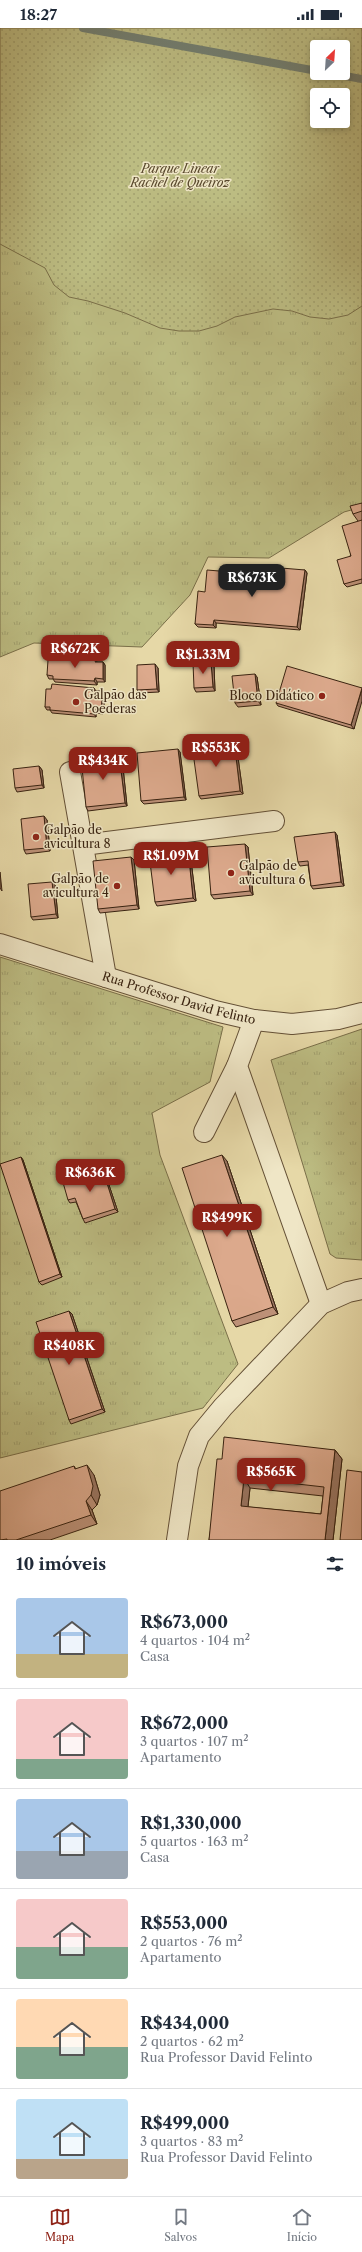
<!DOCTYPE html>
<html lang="pt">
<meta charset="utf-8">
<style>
body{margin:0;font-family:"Libre Caslon Text",serif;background:#f2f2f3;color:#1f2937;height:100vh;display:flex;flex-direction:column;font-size:15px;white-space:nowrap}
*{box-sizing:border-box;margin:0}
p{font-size:13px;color:#747a83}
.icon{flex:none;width:22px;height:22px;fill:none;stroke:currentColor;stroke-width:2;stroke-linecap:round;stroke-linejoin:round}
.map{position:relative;height:1512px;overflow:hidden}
.drawer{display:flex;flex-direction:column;background:#fff;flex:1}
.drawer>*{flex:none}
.needle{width:26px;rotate:25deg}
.controls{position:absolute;left:310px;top:12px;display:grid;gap:8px}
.controls a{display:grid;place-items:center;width:40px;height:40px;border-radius:4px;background:#fff;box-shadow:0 2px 6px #0003;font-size:20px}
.price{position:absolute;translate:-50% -34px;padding:0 9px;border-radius:8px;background:#8f2418;color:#fff;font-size:13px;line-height:26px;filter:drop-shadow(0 1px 2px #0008)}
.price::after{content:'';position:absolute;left:50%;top:24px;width:12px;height:9px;margin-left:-6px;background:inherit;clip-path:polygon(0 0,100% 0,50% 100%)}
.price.selected{background:#222;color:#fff}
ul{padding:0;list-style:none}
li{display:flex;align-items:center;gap:12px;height:100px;padding:0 16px}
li+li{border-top:1px solid #e0e1e3}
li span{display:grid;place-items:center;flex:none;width:112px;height:80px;border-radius:4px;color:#555}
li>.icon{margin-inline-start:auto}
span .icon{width:48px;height:48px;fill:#fffc;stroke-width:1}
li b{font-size:17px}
h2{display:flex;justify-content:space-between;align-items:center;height:48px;padding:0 16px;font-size:17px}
.status{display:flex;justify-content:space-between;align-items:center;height:28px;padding:0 20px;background:#fff;direction:ltr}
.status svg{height:11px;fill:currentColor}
.dock{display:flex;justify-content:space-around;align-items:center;height:56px;border-top:1px solid #e0e1e3;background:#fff;font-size:11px;color:#747a83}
.dock a{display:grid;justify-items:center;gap:2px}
.dock .selected{color:#8f2418}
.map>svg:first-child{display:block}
.grass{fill:url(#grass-tufts);stroke:#7a6f49}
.park{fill:url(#park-dots);stroke:#7a6f49;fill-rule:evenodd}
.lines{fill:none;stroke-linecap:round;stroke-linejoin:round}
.stream{stroke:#717d6f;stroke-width:8}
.street-casing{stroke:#645036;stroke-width:22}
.street{stroke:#efe6c6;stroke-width:20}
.wall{fill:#bd9178;stroke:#382210;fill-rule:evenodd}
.shaded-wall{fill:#9a7662;stroke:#382210}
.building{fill:#dca98c;stroke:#382210;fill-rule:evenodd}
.poi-dot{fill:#8f2418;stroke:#efe6c6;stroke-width:1.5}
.labels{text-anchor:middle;stroke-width:3;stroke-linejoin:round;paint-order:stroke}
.park-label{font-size:12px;font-style:italic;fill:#59482c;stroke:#efe6c6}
.poi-label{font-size:12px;fill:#382210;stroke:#efe6c6;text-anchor:start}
.street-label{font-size:12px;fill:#382210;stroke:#efe6c6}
</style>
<div class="status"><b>18:27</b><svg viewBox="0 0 49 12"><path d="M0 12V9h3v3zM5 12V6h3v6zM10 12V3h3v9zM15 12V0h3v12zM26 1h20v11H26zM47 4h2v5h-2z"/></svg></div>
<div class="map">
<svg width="362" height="1512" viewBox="0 0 362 1512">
<defs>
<pattern id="grass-tufts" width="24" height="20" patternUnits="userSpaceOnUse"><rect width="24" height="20" fill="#bcbc82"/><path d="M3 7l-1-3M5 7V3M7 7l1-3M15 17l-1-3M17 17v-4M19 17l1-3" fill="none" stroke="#a2a16f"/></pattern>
<pattern id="park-dots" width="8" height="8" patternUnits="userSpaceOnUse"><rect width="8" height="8" fill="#bcbc82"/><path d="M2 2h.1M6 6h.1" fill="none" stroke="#a2a16f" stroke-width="1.8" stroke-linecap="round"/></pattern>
</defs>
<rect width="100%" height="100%" fill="#e6d8a7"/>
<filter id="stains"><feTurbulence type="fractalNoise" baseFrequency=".005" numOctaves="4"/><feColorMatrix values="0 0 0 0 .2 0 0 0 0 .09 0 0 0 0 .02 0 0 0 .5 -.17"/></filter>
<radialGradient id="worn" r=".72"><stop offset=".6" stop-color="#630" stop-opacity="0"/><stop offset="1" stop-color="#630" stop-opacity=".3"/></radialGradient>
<!-- grass -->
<path class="grass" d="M0 123 362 183V479L344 484 269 530 208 529 190 567 142 619 34 615 0 629Z
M0 929 223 999 210 1054 152 1085 160 1127 238 1336 203 1380 0 1430Z
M362 1001V1232L336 1230 330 1226 271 1032Z"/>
<!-- park -->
<path class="park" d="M0 0H362V278L348 287 329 291 310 289 292 283 273 281 235 289 217 298 199 303H179L160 300 125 285 88 273 69 269 54 257 45 240 0 216ZM317 19H343V45H317ZM317 67H343V93H317Z"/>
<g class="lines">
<!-- stream -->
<path class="stream" d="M83 0 317 43
M329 45 362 51"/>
<defs>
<g id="street">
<path d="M70 744 106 949"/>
<path d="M83 817 274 793"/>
<path id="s1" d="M0 916 215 983 254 992 292 996 338 991 362 985"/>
<path d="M254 992 237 1038 321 1276"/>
<path d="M204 1104 237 1038"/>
<path d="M177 1512 188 1438 199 1408 223 1379 321 1276 348 1264 362 1261"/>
</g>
</defs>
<!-- street casing -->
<use href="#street" class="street-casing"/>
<!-- street -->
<use href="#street" class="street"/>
</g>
<!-- wall -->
<path class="wall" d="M362 475V555L347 559 344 556 358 493 353 486Z
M305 542 307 545 300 602 216 595V600L198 599 195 596 205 564 268 547Z
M54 632H96L97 634H103L105 637V654H97V657L55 654 53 651H49L47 647Z
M214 638 215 663 196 664 194 660Z
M158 640 159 664 140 665 137 662Z
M257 649 261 677 238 679 235 675Z
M94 660 96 663H103L105 667 103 686 96 685V689L52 685 50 682H47L45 679 51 661Z
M362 660 354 701 278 678 276 675Z
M234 712 236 715 243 766 201 771 199 768Z
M180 724 186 772 144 776 141 773Z
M119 726 122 730 127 778 88 783 86 779Z
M39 738 42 742 44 760 17 764 15 760Z
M47 792 50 823 26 826 24 822Z
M337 807 344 858 313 861 311 858 308 837 300 838 298 834Z
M248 819 253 867 214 871 211 867Z
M190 825 196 873 157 878 155 874Z
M134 832 139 881 100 885 98 881Z
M52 854 55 857 58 890 33 892 31 889Z
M21 1129 23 1132 62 1249 42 1257 39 1254Z
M227 1133 278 1286 236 1299 232 1293Z
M104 1142 118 1184 85 1195 83 1191 76 1174 70 1175 68 1172Z
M69 1283 72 1286 105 1384 71 1396 69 1392Z
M335 1422 342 1431 333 1512H209L222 1431ZM250 1460 323 1468 321 1486 248 1479Z
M74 1438 76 1441 94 1447 100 1467 97 1477 92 1482 97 1496 50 1512H0Z"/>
<!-- shaded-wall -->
<path class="shaded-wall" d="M305 542 307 545 300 602 297 599Z
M214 592 216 595V600L213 597Z
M103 634 105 637V654L103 651Z
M211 634 214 638 215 663 213 659Z
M155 636 158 640 159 664 157 661Z
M255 646 257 649 261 677 258 673Z
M95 650 97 654V657L94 653Z
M362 661V673L354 701 351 697Z
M103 663 105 667 103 686 101 682Z
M94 682 96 685V689L94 686Z
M234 712 236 715 243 766 240 763Z
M178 721 180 724 186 772 184 769Z
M119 726 122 730 127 778 125 775Z
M39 738 42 742 44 760 42 757Z
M44 788 47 792 50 823 47 820Z
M335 804 337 807 344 858 341 854Z
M245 816 248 819 253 867 250 863Z
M188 821 190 825 196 873 193 870Z
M131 829 134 832 139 881 137 877Z
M0 844 2 863 0 860Z
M52 854 55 857 58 890 56 886Z
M222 1127 227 1133 278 1286 273 1279Z
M21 1129 23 1132 62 1249 60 1246Z
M102 1139 104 1142 118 1184 115 1181Z
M69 1283 72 1286 105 1384 102 1381Z
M335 1422 342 1431 333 1512H325Z
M87 1437 94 1447 100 1467 97 1477 91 1467Z
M244 1450 250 1460 247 1487 241 1478Z
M86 1473 92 1482 97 1496 91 1487Z"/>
<!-- building -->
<path class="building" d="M362 475V483L353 486 350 478Z
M362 492V551L344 556 337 532 351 528 342 498Z
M269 539 305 542 297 599 214 592 213 597 195 596 198 563 205 564 207 542 268 547Z
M54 629 96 632 95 634H103V651L95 650 94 653 53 651V648L47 647 48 632H54Z
M211 634 213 659 194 660 193 635Z
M155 636 157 661 137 662V637Z
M287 638 362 660 351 697 276 675Z
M255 646 258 673 235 675 232 648Z
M52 656 94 660V663H103L101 682H94V686L50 682V679H45L46 661H51Z
M234 712 240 763 199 768 192 717Z
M178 721 184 769 141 773 137 725Z
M119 726 125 775 86 779 81 730Z
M39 738 42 757 15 760 13 741Z
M44 788 47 820 24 822 21 791Z
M335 804 341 854 311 858 308 833 298 834 294 809Z
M245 816 250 863 211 867 207 819Z
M188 821 193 870 155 874 149 826Z
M131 829 137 877 98 881 93 833Z
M52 854 56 886 31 889 28 856Z
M222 1127 273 1279 232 1293 182 1140Z
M21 1129 60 1246 39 1254 0 1136Z
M102 1139 115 1181 83 1191 75 1170 68 1172 62 1151Z
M69 1283 102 1381 69 1392 36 1294Z
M224 1409 335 1422 325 1512H209L217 1431H222ZM244 1450 324 1459 321 1486 241 1478Z
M87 1437 93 1458 91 1467 86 1473 91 1487 16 1512H7V1511L0 1512V1463L74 1438 75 1441Z
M347 1442 362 1444V1512H340Z"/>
<!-- markers -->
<g class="poi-dot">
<circle cx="322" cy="668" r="4"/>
<circle cx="76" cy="674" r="4"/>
<circle cx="36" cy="809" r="4"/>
<circle cx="231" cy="845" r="4"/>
<circle cx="117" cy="858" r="4"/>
</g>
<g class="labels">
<!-- park labels -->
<g class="park-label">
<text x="180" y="145">Parque Linear<tspan x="180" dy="14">Rachel de Queiroz</tspan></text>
</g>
<!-- poi labels -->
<g class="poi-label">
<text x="84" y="671">Galpão das<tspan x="84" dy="14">Poederas</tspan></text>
<text x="314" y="672" text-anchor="end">Bloco Didático</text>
<text x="44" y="806">Galpão de<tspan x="44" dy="14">avicultura 8</tspan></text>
<text x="239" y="842">Galpão de<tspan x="239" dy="14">avicultura 6</tspan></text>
<text x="109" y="855" text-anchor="end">Galpão de<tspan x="109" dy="14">avicultura 4</tspan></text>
</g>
<!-- street labels -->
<g class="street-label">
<text dy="4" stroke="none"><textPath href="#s1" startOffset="187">Rua Professor David Felinto</textPath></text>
</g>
</g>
<rect width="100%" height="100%" filter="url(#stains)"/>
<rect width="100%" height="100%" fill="url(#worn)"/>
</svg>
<div class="controls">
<a><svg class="needle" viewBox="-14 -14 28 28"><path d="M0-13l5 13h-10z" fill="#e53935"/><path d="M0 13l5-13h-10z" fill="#747a83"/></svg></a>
<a><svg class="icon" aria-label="locate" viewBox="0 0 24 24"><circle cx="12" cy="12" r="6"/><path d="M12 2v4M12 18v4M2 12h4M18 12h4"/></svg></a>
</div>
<b class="price selected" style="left:252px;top:570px">R$673K</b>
<b class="price" style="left:75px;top:641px">R$672K</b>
<b class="price" style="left:203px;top:647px">R$1.33M</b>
<b class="price" style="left:216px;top:740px">R$553K</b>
<b class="price" style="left:103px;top:753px">R$434K</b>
<b class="price" style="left:171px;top:848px">R$1.09M</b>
<b class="price" style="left:90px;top:1165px">R$636K</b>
<b class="price" style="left:227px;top:1210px">R$499K</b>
<b class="price" style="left:69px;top:1338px">R$408K</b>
<b class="price" style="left:271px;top:1464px">R$565K</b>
</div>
<section class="drawer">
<h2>10 imóveis<svg class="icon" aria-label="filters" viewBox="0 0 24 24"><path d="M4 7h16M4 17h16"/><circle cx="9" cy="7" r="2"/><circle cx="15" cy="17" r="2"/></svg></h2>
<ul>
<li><span style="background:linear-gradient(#a9c7e8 70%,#c2b280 0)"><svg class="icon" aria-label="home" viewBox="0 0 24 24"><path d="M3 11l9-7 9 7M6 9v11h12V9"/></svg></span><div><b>R$673,000</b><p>4 quartos · 104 m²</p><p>Casa</p></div></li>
<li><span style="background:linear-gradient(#f6c9c9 75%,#7fa58c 0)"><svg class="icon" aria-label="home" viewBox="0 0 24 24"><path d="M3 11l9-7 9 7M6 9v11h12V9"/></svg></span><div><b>R$672,000</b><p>3 quartos · 107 m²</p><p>Apartamento</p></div></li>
<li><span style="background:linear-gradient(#a9c7e8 65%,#9aa5b1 0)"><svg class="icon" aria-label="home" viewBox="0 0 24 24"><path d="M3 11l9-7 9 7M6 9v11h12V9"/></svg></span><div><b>R$1,330,000</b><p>5 quartos · 163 m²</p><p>Casa</p></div></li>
<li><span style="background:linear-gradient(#f6c9c9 60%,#7fa58c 0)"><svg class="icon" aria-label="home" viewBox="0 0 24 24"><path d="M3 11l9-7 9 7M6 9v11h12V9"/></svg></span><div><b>R$553,000</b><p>2 quartos · 76 m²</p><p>Apartamento</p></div></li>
<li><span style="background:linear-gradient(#ffd9b3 60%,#7fa58c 0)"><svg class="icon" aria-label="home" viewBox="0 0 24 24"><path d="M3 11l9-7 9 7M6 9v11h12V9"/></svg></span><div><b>R$434,000</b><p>2 quartos · 62 m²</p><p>Rua Professor David Felinto</p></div></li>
<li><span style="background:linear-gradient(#bfe0f5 75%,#b9a48a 0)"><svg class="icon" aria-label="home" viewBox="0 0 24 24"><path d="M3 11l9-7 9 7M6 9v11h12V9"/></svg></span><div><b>R$499,000</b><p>3 quartos · 83 m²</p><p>Rua Professor David Felinto</p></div></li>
</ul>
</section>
<nav class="dock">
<a class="selected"><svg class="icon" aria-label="map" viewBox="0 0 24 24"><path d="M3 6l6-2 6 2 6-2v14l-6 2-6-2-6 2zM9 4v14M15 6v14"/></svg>Mapa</a>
<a><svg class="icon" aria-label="saved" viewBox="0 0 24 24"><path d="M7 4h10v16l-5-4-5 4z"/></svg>Salvos</a>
<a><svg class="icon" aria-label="home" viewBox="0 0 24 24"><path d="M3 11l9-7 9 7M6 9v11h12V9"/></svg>Início</a>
</nav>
